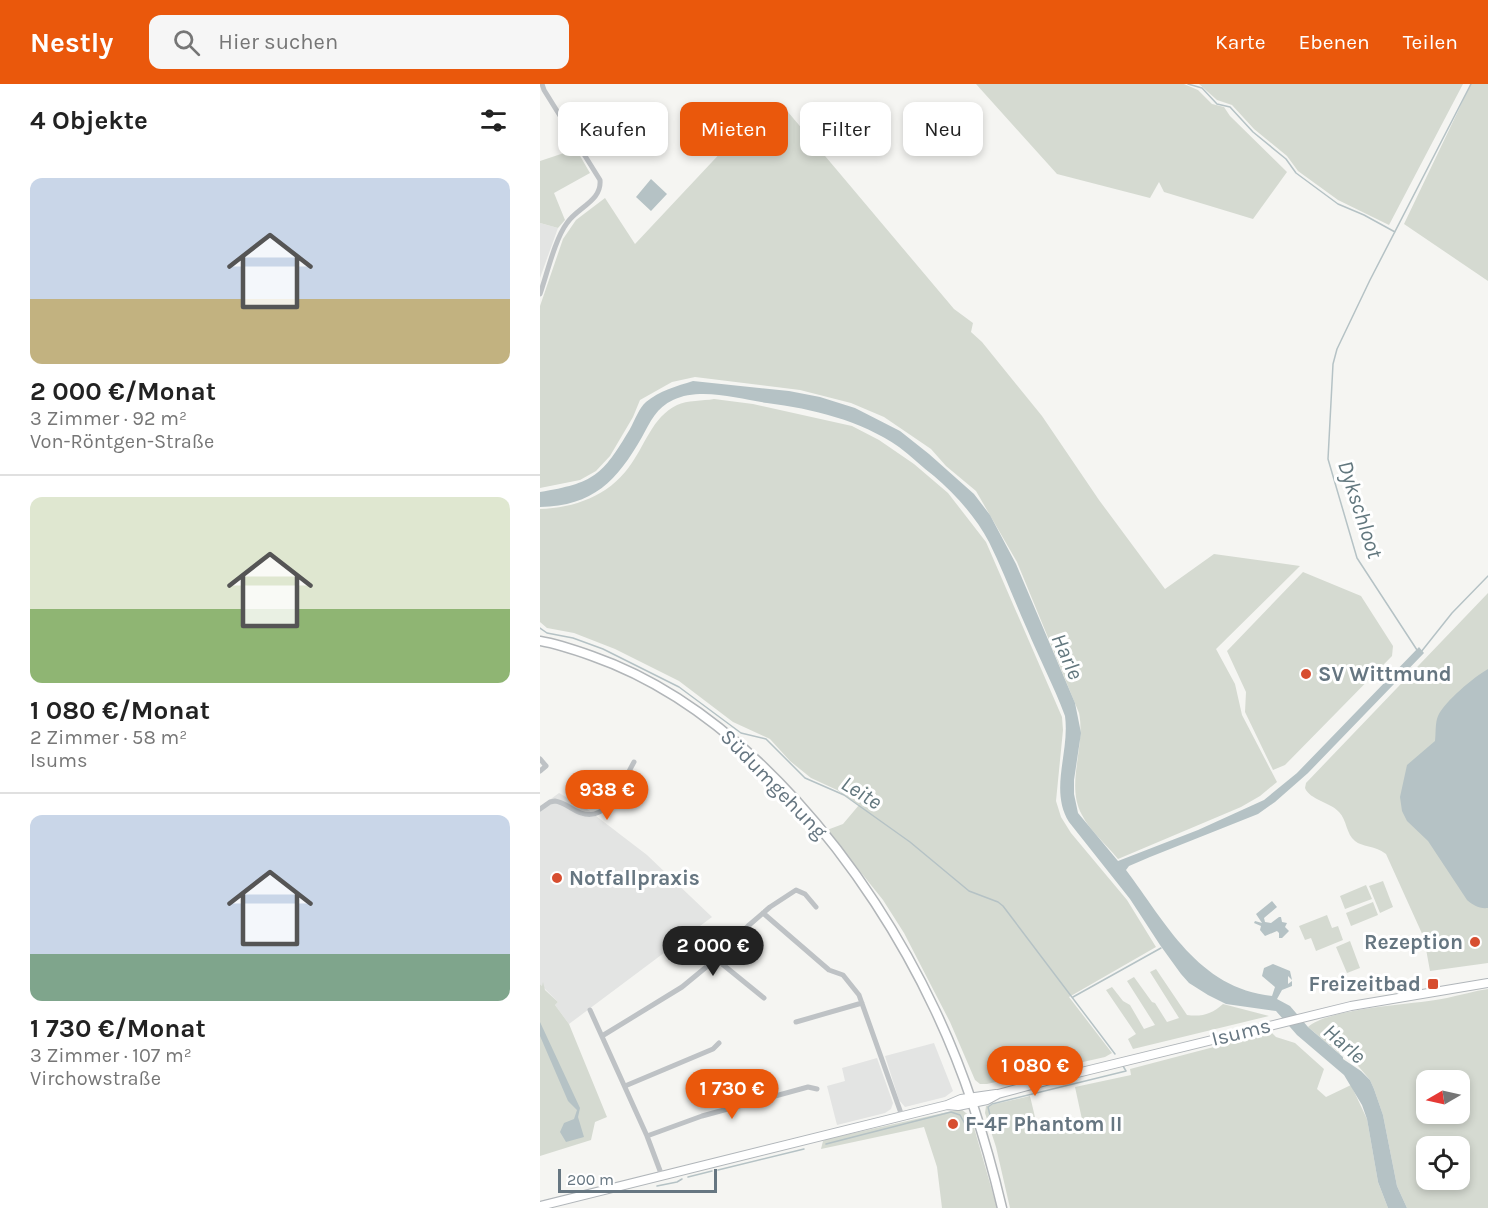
<!DOCTYPE html>
<html lang="de">
<meta charset="utf-8">
<style>
body{margin:0;font-family:Karla,sans-serif;background:#f6f6f6;color:#222;height:100vh;display:flex;flex-direction:column;font-size:22px;white-space:nowrap}
*{box-sizing:border-box;margin:0}
p{font-size:20px;color:#767676}
.icon{flex:none;width:33px;height:33px;fill:none;stroke:currentColor;stroke-width:2;stroke-linecap:round;stroke-linejoin:round}
.map{position:relative;flex:1;overflow:hidden}
.sheet{display:flex;flex-direction:column;background:#fff;width:540px}
.sheet>*{flex:none}
.top-card{position:absolute;left:18px;top:18px;width:570px;height:54px;display:flex;gap:12px}
.needle{width:39px;rotate:261deg}
.controls{position:absolute;left:876px;top:986px;display:grid;gap:12px}
.controls a{display:grid;place-items:center;width:54px;height:54px;border-radius:12px;background:#fff;box-shadow:0 3px 9px #0003;font-size:30px}
.scale{position:absolute;left:18px;bottom:15px;width:159px;box-sizing:border-box;padding-left:6px;border:3px solid #667681;border-top:0;font-size:16px;line-height:21px;white-space:nowrap;color:#667681;-webkit-text-stroke:4px #fff;paint-order:stroke}
.price{position:absolute;translate:-50% -51px;padding:0 14px;border-radius:21px;background:#ea580c;color:#fff;font-size:20px;line-height:39px;filter:drop-shadow(0 2px 3px #0008)}
.price::after{content:'';position:absolute;left:50%;top:36px;width:18px;height:14px;margin-left:-9px;background:inherit;clip-path:polygon(0 0,100% 0,50% 100%)}
.price.selected{background:#222;color:#fff}
ul{padding:0;list-style:none}
li{display:grid;align-content:center;gap:12px;height:318px;padding:0 30px}
li+li{border-top:2px solid #e0e0e0}
li span{display:grid;place-items:center;height:186px;border-radius:12px;color:#555}
li>.icon{margin-inline-start:auto}
span .icon{width:108px;height:108px;fill:#fffc;stroke-width:1}
li b{font-size:26px}
h2{display:flex;justify-content:space-between;align-items:center;height:72px;padding:0 30px;font-size:26px}
.chip{padding:0 21px;border-radius:12px;background:#fff;box-shadow:0 3px 9px #0003;font-size:21px;line-height:54px}
.chip.selected{background:#ea580c;color:#fff}
header{display:flex;align-items:center;gap:36px;box-sizing:border-box;height:84px;padding:0 30px;background:#ea580c;color:#fff}
header strong{font-size:28px}
nav{display:flex;gap:33px;margin-inline-start:auto;font-size:21px}
.search{width:420px;height:54px;background:#f6f6f6;display:flex;align-items:center;gap:15px;box-sizing:border-box;padding:0 21px;border-radius:12px;color:#767676;font-size:22px}
main{display:flex;flex:1;min-height:0}
.map>svg:first-child{display:block}
.built{fill:#e3e4e3}
.green{fill:#d5dad1;fill-rule:evenodd}
.water{fill:#b5c2c5}
.lines{fill:none;stroke-linecap:round;stroke-linejoin:round}
.stream{stroke:#b5c2c5;stroke-width:1.5}
.secondary-casing{stroke:#b1b6ba;stroke-width:10}
.primary-casing{stroke:#b2b6b9;stroke-width:11}
.street{stroke:#bec2c5;stroke-width:5}
.secondary{stroke:#fff;stroke-width:8}
.primary{stroke:#fff;stroke-width:8}
.poi-dot{fill:#d74e30;stroke:#fff;stroke-width:2}
.labels{text-anchor:middle;stroke-width:6;stroke-linejoin:round;paint-order:stroke}
.poi-label{font-size:21px;font-weight:bold;fill:#667681;stroke:#fff;text-anchor:start}
.street-label{font-size:21px;fill:#667681;stroke:#fff}
.water-label{font-size:22px;font-style:italic;fill:#62777e;stroke:#fff}
</style>
<header>
<strong>Nestly</strong>
<div class="search"><svg class="icon" aria-label="search" viewBox="0 0 24 24"><circle cx="10" cy="10" r="6"/><path d="M15 15l6 6"/></svg>Hier suchen</div>
<nav><a>Karte</a><a>Ebenen</a><a>Teilen</a></nav>
</header>
<main>
<section class="sheet">
<h2>4 Objekte<svg class="icon" aria-label="filters" viewBox="0 0 24 24"><path d="M4 7h16M4 17h16"/><circle cx="9" cy="7" r="2"/><circle cx="15" cy="17" r="2"/></svg></h2>
<ul>
<li><span style="background:linear-gradient(#c9d6e8 65%,#c2b280 0)"><svg class="icon" aria-label="home" viewBox="0 0 24 24"><path d="M3 11l9-7 9 7M6 9v11h12V9"/></svg></span><div><b>2 000 €/Monat</b><p>3 Zimmer · 92 m²</p><p>Von-Röntgen-Straße</p></div></li>
<li><span style="background:linear-gradient(#dfe7d0 60%,#8fb573 0)"><svg class="icon" aria-label="home" viewBox="0 0 24 24"><path d="M3 11l9-7 9 7M6 9v11h12V9"/></svg></span><div><b>1 080 €/Monat</b><p>2 Zimmer · 58 m²</p><p>Isums</p></div></li>
<li><span style="background:linear-gradient(#c9d6e8 75%,#7fa58c 0)"><svg class="icon" aria-label="home" viewBox="0 0 24 24"><path d="M3 11l9-7 9 7M6 9v11h12V9"/></svg></span><div><b>1 730 €/Monat</b><p>3 Zimmer · 107 m²</p><p>Virchowstraße</p></div></li>
</ul>
</section>
<div class="map">
<svg width="948" height="1124" viewBox="0 0 948 1124">
<rect width="100%" height="100%" fill="#f5f5f2"/>
<!-- built -->
<path class="built" d="M0 139 18 144 0 194Z
M19 709 47 725 107 771 172 833 29 940 15 921 18 918 0 900V723Z
M394 959 413 1007 405 1013 365 1023 359 1016 345 972Z
M337 974 353 1019 351 1025 345 1029 297 1041 287 1002 305 997 302 984Z"/>
<!-- green -->
<path class="green" d="M436 0H644L658 6 672 20 684 23 690 32 747 88 713 135 624 108 619 98 610 114 517 90Z
M659 0H923L849 141 798 116 758 87 747 72 714 45 692 21 677 16Z
M931 0H948V197L864 140Z
M248 28 414 225 433 239 431 248 442 258 502 332 559 416 625 505 674 470 760 482 676 565 695 600 702 631 737 698 720 712 701 723 578 775C567 761 550 747 542 731 525 701 546 662 539 629L477 478 436 407 406 382 391 365 344 333 311 319 260 306 155 293 132 298 100 316 93 333 70 372 56 387 40 396 0 404V222L23 155 36 136 65 114 95 160 202 46Z
M36 65 50 89 14 109 25 136 18 144 0 139V77Z
M174 315 213 320 312 342 339 356 374 380 408 409 446 458 522 633 523 646 516 717 521 733 531 749 587 816 616 863 529 913 572 969 565 973 447 1000H440L435 996 410 938 364 849 343 816 287 746 303 740 319 721 297 706 271 694 250 677 230 655 193 638 139 597 75 565 34 549 7 544 0 538V425C34 424 68 412 89 383 105 362 112 333 137 321 147 316 163 317 174 315Z
M763 488 821 512 853 562 852 572 745 681 733 686 705 628 706 608 687 567Z
M948 509V879L890 887 884 854 846 770C834 761 822 763 815 757 806 750 807 736 799 728 790 718 770 716 765 704L766 699Z
M843 797 853 823 840 829 829 802Z
M826 801 832 815 805 825 800 812Z
M833 818 838 831 811 842 806 829Z
M787 831 792 844 798 842 803 856 776 867 771 854 765 856 759 842Z
M810 857 820 884 807 889 796 863Z
M616 885 647 931C662 933 672 930 683 920L729 932 593 965 588 955 596 950 566 906 572 903 583 917 590 921 604 945 615 941 587 897 594 893 612 918 615 919 627 938 639 934 610 888Z
M3 898 5 906 18 918 15 921 29 940 67 1033 55 1038 51 1056 0 1072V900L2 902Z
M948 905V1124H867L857 1102 843 1031 834 1005 830 996 808 970H800L768 943C791 923 874 921 907 914 921 911 934 907 948 905ZM886 996H920V1029H886ZM886 1062H920V1095H886Z
M731 948 736 953 755 959 784 985 777 1005 786 1013 811 1001 827 1035 838 1098 848 1124H470L456 1063 445 1029 446 1022 490 1012 499 1050 543 1040 535 1003 591 991 590 985Z
M421 1025 431 1033 457 1124H402L397 1083 384 1043 281 1065 283 1057 287 1055Z"/>
<!-- water -->
<path class="water" d="M111 95 127 110 111 127 96 113Z
M153 297 249 307 280 313 315 324 360 347 389 370 434 410 450 431 476 480 535 619 541 649 534 696V710L538 729 578 777 658 746 724 716 757 689 879 563 884 569 768 689 735 718 718 730 610 773 589 782 586 786C626 839 658 904 732 912L735 903 722 892 724 884 733 880 750 887 752 896 748 892V900L752 897V902L742 906 737 915 750 922 768 943 803 973V975L821 987 830 996 834 1005 843 1031 857 1102 867 1124H848L838 1098 827 1035 822 1021 804 991 757 951 736 927 686 920 668 911 649 899 641 890 620 861 590 815 529 738C509 706 530 668 525 632 514 602 499 574 487 545 474 516 463 486 449 458 436 433 415 410 394 392 382 383 371 372 359 363 320 336 273 325 227 319 199 315 161 303 133 316 117 323 110 338 102 353 77 397 53 422 0 423V408C54 399 62 392 90 345 95 336 99 324 106 318 119 307 137 302 153 297Z
M948 585V824C939 825 933 821 927 816L888 757 867 737 862 727 860 713 867 681 895 657C896 649 895 639 898 632 905 617 934 593 948 585Z
M732 817 737 823 724 834 725 838 731 839 739 833H741L742 838 747 839 745 843 749 847 742 854H739V849L737 847 725 852 720 846 721 842 714 839 715 837 722 839 716 830Z
M0 938 40 1024 38 1033 44 1053 26 1058 20 1048 24 1039 34 1035 37 1026 28 1017 0 952Z"/>
<g class="lines">
<!-- stream -->
<path class="stream" d="M648 0 662 4 677 20 690 23 713 48 746 75 756 89 798 120 824 131 855 148
M0 544 7 549 33 554 63 565 139 603 201 649 226 655 265 694 304 711 370 758 429 807 458 818 463 822 575 970
M877 566 817 474 788 375 793 280 797 265 830 196 931 0
M881 568 912 529 948 492
M533 913 621 864
M448 1034 450 1031 448 1023 452 1020 586 987 583 982
M286 1060 411 1028 420 1031 425 1040
M178 1086 264 1065
M148 1093 172 1087
M117 1102 137 1098 142 1095"/>
<defs>
<path id="secondary" d="M407 1021 418 1022 447 1016 458 1010 525 992 811 922 948 899
M0 1122 407 1021 421 1015 456 1010"/>
<path id="primary" d="M0 557C18 560 35 566 52 572 204 625 329 785 395 926 425 989 446 1056 462 1124"/>
</defs>
<!-- secondary casing -->
<use href="#secondary" class="secondary-casing"/>
<!-- primary casing -->
<use href="#primary" class="primary-casing"/>
<!-- street -->
<path class="street" d="M0 210C7 190 15 155 27 139 38 123 62 117 60 96L4 6 2 0
M0 675 6 682 0 687
M0 725 10 718 15 717C24 718 32 726 41 729 69 739 83 697 94 678
M223 829 289 886 303 891 319 911 362 1032
M176 875 224 914
M50 926 107 1052 122 1092
M256 938 322 919
M62 952 142 903 176 875 187 861 208 842 230 823 256 806 265 810 276 823
M85 1002 173 965 179 959
M107 1052 162 1032 268 1003 277 1005"/>
<!-- secondary -->
<use href="#secondary" class="secondary"/>
<!-- primary -->
<use href="#primary" class="primary"/>
</g>
<!-- markers -->
<g class="poi-dot">
<circle cx="766" cy="590" r="6"/>
<circle cx="17" cy="794" r="6"/>
<circle cx="935" cy="858" r="6"/>
<rect x="887" y="894" width="12" height="12" rx="3"/>
<circle cx="413" cy="1040" r="6"/>
</g>
<g class="labels">
<!-- poi labels -->
<g class="poi-label">
<text x="778" y="597">SV Wittmund</text>
<text x="29" y="801">Notfallpraxis</text>
<text x="923" y="865" text-anchor="end">Rezeption</text>
<text x="881" y="907" text-anchor="end">Freizeitbad</text>
<text x="425" y="1047">F-4F Phantom II</text>
</g>
<!-- street labels -->
<g class="street-label">
<text transform="translate(234 700) rotate(46)" y="7">Südumgehung</text>
<text transform="translate(701 948) rotate(-14)" y="7">Isums</text>
</g>
<!-- water labels -->
<g class="water-label">
<text transform="translate(821 425) rotate(72)" y="8">Dykschloot</text>
<text transform="translate(528 572) rotate(66)" y="8">Harle</text>
<text transform="translate(322 708) rotate(32)" y="8">Leite</text>
<text transform="translate(805 959) rotate(41)" y="8">Harle</text>
</g>
</g>
</svg>
<div class="controls">
<a><svg class="needle" viewBox="-14 -14 28 28"><path d="M0-13l5 13h-10z" fill="#e53935"/><path d="M0 13l5-13h-10z" fill="#767676"/></svg></a>
<a><svg class="icon" aria-label="locate" viewBox="0 0 24 24"><circle cx="12" cy="12" r="6"/><path d="M12 2v4M12 18v4M2 12h4M18 12h4"/></svg></a>
</div>
<div class="scale">200 m</div>
<b class="price" style="left:67px;top:737px">938 €</b>
<b class="price selected" style="left:173px;top:893px">2 000 €</b>
<b class="price" style="left:495px;top:1013px">1 080 €</b>
<b class="price" style="left:192px;top:1036px">1 730 €</b>
<div class="top-card">
<a class="chip">Kaufen</a>
<a class="chip selected">Mieten</a>
<a class="chip">Filter</a>
<a class="chip">Neu</a>
</div>
</div>
</main>
